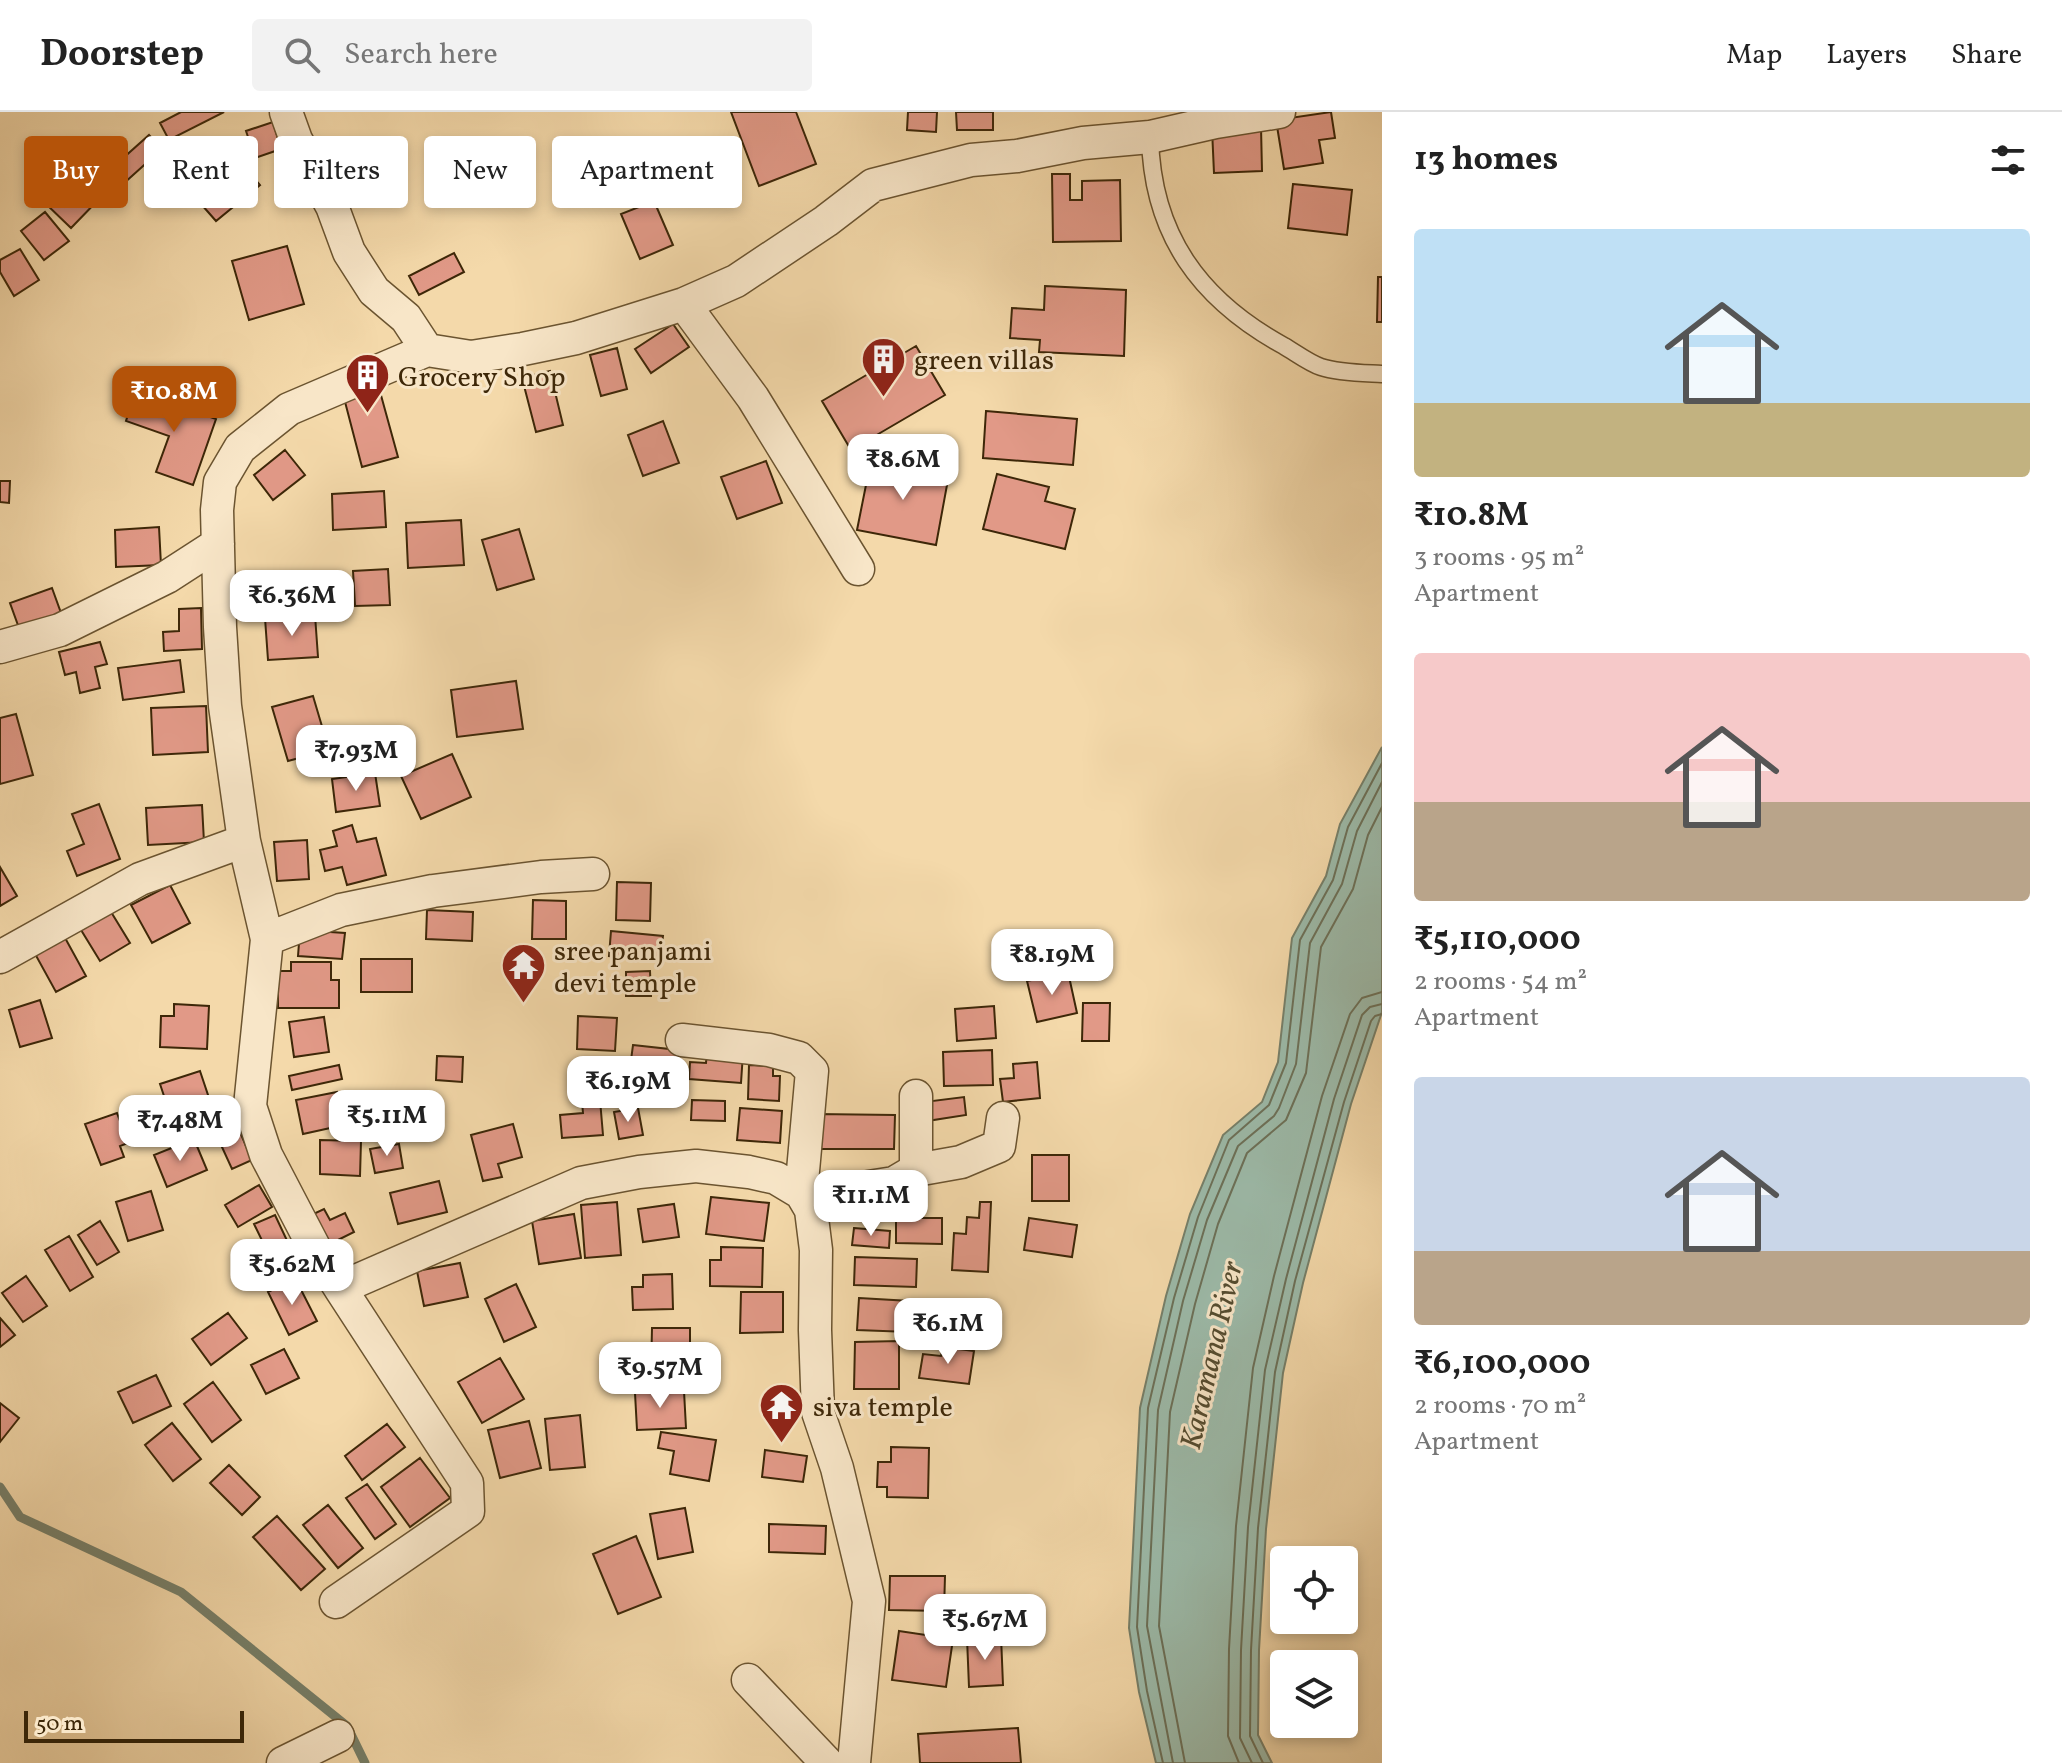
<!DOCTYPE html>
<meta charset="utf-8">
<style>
body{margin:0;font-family:Vollkorn,serif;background:#f2f2f2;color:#222;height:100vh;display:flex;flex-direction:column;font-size:30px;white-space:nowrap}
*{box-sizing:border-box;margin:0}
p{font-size:26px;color:#767676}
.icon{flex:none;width:44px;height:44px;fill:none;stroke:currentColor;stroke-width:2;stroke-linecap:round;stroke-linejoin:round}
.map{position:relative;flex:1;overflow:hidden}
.side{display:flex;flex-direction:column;background:#fff;width:680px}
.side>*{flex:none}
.guide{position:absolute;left:24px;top:24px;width:760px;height:72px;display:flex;gap:16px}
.controls{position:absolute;left:1270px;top:1434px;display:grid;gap:16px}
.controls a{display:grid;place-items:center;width:88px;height:88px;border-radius:8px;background:#fff;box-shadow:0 4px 12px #0003;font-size:40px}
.scale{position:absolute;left:24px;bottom:20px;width:220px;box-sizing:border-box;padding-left:8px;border:4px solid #3d2708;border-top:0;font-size:22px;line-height:28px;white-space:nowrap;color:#3d2708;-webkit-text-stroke:6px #f8e6c8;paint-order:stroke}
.price{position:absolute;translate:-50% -68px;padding:0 18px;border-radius:16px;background:#fff;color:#222;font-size:26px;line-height:52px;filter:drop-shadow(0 2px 4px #0008)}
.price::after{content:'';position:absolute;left:50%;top:48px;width:24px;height:18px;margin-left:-12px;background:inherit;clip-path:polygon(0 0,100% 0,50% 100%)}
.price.current{background:#b45309;color:#fff}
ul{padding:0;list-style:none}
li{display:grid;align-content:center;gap:16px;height:424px;padding:0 32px}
li span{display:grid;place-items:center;height:248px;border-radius:8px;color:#555}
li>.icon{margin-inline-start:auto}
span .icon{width:144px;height:144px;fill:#fffc;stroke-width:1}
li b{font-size:34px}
h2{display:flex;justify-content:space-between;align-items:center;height:96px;padding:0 32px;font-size:34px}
.tag{padding:0 28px;border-radius:8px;background:#fff;box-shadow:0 4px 12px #0003;font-size:28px;line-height:72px}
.tag.current{background:#b45309;color:#fff}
header{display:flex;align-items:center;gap:48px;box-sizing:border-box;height:112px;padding:0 40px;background:#fff;border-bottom:2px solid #e0e0e0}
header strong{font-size:38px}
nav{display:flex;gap:44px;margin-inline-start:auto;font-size:28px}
.search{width:560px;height:72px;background:#f2f2f2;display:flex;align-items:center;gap:20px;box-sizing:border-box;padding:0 28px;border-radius:8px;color:#767676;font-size:30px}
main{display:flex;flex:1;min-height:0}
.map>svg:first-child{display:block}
.water{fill:#9cbaa9;stroke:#767f69;stroke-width:2}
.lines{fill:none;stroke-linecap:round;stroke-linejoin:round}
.shore{stroke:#6c7058;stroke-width:2}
.stream{stroke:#767f69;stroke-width:9}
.building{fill:#e19987;stroke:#3d2708;stroke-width:2}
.lane-casing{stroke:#6b5430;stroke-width:19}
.street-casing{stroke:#6b5430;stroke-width:35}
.lane{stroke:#f8e6c8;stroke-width:16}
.street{stroke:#f8e6c8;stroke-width:32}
.labels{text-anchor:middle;stroke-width:6;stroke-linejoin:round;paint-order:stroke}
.poi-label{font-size:28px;fill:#3d2708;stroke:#f8e6c8;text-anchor:start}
.water-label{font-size:30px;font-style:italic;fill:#554c30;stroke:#f8e6c8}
</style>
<header>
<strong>Doorstep</strong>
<div class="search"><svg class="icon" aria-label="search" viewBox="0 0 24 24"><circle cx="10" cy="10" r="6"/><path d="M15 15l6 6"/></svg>Search here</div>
<nav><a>Map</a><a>Layers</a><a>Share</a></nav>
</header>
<main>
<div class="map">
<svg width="1382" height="1651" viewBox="0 0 1382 1651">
<rect width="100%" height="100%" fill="#f4d9aa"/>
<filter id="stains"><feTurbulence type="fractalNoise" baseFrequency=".0025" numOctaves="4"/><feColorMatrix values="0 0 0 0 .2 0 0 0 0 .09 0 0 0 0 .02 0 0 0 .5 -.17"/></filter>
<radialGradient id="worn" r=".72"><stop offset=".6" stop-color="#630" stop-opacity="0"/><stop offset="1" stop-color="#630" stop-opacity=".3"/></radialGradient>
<!-- water -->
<path class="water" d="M1382 635V900L1351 992 1303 1171 1283 1261 1266 1417 1259 1538 1258 1623 1272 1651H1156L1139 1580 1129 1516 1140 1296 1166 1184 1190 1102 1223 1023 1262 990 1278 950 1292 826 1326 764 1340 712Z"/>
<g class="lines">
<!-- shore -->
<path class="shore" d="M1163 1651 1147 1579 1137 1515 1148 1296 1174 1186 1198 1105 1229 1028 1269 993 1286 951 1300 828 1333 768 1348 715 1382 651
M1173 1651 1147 1514 1158 1298 1183 1189 1207 1108 1238 1034 1274 1004 1279 996 1296 952 1310 831 1342 772 1357 719 1382 670
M1185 1651 1159 1514 1170 1300 1195 1192 1218 1112 1247 1041 1286 1008 1306 961 1321 835 1353 777 1368 723 1382 695
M1239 1651 1228 1624 1229 1537 1236 1414 1253 1256 1274 1164 1322 984 1350 902 1362 886 1382 880
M1252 1651 1240 1626 1241 1538 1248 1415 1265 1258 1286 1167 1334 987 1362 903 1370 895 1382 892
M1263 1651 1250 1624 1251 1538 1258 1416 1275 1260 1295 1169 1344 990 1371 909 1375 904 1382 902"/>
<!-- stream -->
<path class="stream" d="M0 1375 20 1405 181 1480 347 1614 365 1651"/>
</g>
<!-- building -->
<path class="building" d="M181 0H224L169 28 160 11Z
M731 0H796L816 52 759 74Z
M908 0H937L936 20 907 18Z
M956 0H993V18H957Z
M1331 0 1335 26 1319 28 1323 51 1284 57 1276 8Z
M273 10 281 37 255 46 246 19Z
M1261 15 1262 59 1214 61 1212 17Z
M149 23 162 37 113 81 87 53 109 33 122 47Z
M231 39 260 73 216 109 187 76Z
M76 59 102 84 71 116 45 91Z
M1052 62H1070V88H1082V69L1120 68 1121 129 1053 130Z
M1293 72 1352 78 1347 123 1288 116Z
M654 89 673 133 640 147 621 102Z
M45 100 69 129 44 148 21 119Z
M287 134 304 192 249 208 232 149Z
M20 137 39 168 14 184 0 160V148Z
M454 141 464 160 419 183 409 164Z
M1378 165H1382V210H1377Z
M1045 174 1126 178 1124 244 1039 240 1040 228 1010 226 1012 196 1044 198Z
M673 212 689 235 651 261 635 237Z
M916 234 945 283 851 338 822 289Z
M617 236 627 277 601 284 590 243Z
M550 259 563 313 536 320 522 266Z
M379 276 398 345 362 355 344 286Z
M136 278 216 307 193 373 156 360 169 324 126 309Z
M986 299 1077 307 1073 353 983 346Z
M663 309 679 351 643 364 628 323Z
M285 338 305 363 273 388 254 363Z
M871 348 949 362 936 433 857 418Z
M766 349 782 391 737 407 721 365Z
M997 362 1049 375 1045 389 1075 397 1065 437 983 417Z
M0 369H10L9 391 0 390Z
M384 379 386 415 333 418 332 382Z
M461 408 464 453 408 456 406 411Z
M159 415 161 453 116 455 115 418Z
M519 417 534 467 497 478 482 428Z
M388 457 390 493 355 494 353 459Z
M52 476 61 501 19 516 10 491Z
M201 496 202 537 164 539 163 520 179 519V497Z
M315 503 318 545 268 548 265 506Z
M100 530 107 552 95 555 100 576 80 581 76 560 65 563 59 540Z
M180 548 184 580 123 588 118 556Z
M516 569 523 617 457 625 451 578Z
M313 584 329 638 288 649 272 595Z
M206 594 208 640 153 643 151 596Z
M16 602 33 663 0 672V606Z
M452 642 471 685 421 707 401 664Z
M375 661 380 694 336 700 332 667Z
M99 692 120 747 77 764 67 739 84 732 72 702Z
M202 693 204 730 148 733 146 696Z
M352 713 357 730 376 726 386 763 347 773 342 755 325 759 320 738 337 734 333 719Z
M307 728 309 767 277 769 274 730Z
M0 755 17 784 0 794Z
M617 770 651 771 650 809 616 808Z
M170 773 190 811 152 831 131 793Z
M533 788 566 789V827H532Z
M108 795 130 831 100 849 78 813Z
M427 798 473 800 472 829 426 827Z
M300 818 345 821 342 847 298 844Z
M611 819 663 824 660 849 609 844Z
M64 824 86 864 56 880 34 840Z
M361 847H412V880H361Z
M291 850H331V868H339V896H278V859H291Z
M650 859 651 884H626V860Z
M1068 860 1077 901 1037 910 1027 869Z
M40 888 52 926 20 935 9 898Z
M1083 891H1110L1109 929H1082Z
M174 892 209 894 207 937 160 935 161 904H174Z
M994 894 996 926 957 929 955 897Z
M578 904 617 906 615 939 577 937Z
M324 905 329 940 294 945 289 910Z
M633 933 678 938 674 968 629 963Z
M992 938 993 973 944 974 943 940Z
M707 939 743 941 741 971 689 967 690 950 706 951Z
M437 944 463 945 462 970 436 968Z
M1037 950 1040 986 1003 990 1000 967 1014 966 1013 952Z
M339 953 342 967 292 978 289 964Z
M749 953 773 954V964H780L779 989 748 987Z
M200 959 212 995 186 1004 180 988 167 993 160 972Z
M644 972H668L669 995H644Z
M599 976 603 1023 562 1026 560 1003 583 1001 581 978Z
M337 980 344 1013 303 1022 296 988Z
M964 985 966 1003 927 1009 924 990Z
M692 988 725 989V1009L691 1008Z
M638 996 643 1023 619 1027 614 1000Z
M740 996 782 999 780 1031 737 1028Z
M117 1001 128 1031 120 1034 124 1045 101 1053 85 1012Z
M816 1002 895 1003 894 1037H816Z
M513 1012 522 1045 498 1052 502 1065 483 1069 471 1023Z
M237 1013 252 1048 232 1057 216 1022Z
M194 1027 207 1058 167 1075 154 1043Z
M320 1028 361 1029 360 1064 320 1062Z
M399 1032 403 1056 375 1061 370 1037Z
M1032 1043H1069V1089H1032Z
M439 1069 447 1100 398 1112 390 1081Z
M259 1073 272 1095 238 1115 225 1093Z
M151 1079 163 1118 128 1129 116 1090Z
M711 1085 769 1091 764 1129 706 1122Z
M896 1089H919L918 1106H942V1132L896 1131Z
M617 1090 621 1143 585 1146 581 1093Z
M980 1090H991L988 1160 952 1158 954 1121 966 1122 967 1105 979 1106Z
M674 1092 679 1125 643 1130 638 1097Z
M324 1097 330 1108 345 1101 354 1120 322 1136 307 1105Z
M574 1102 581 1146 539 1152 532 1109Z
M275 1103 291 1137 271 1147 254 1112Z
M1029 1106 1077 1113 1072 1145 1024 1138Z
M100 1109 119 1140 97 1153 78 1123Z
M854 1116 890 1119 889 1136 852 1133Z
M69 1124 93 1165 70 1179 45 1138Z
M721 1135 763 1136 762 1175 710 1174V1148H721Z
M855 1145 917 1147 916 1175 854 1173Z
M460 1151 468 1185 424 1194 417 1159Z
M672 1162 673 1197 633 1198 632 1175H643V1163Z
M26 1164 47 1194 23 1210 2 1181Z
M295 1166 317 1209 289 1223 268 1180Z
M516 1172 536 1215 504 1230 485 1187Z
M741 1180H783V1220L740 1221Z
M859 1186 910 1189 909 1220 857 1218Z
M228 1201 247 1226 211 1253 192 1227Z
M0 1206 15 1223 0 1235Z
M652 1216H690V1261H651Z
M899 1229V1277H854L855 1230Z
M943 1235 974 1239 969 1272 919 1266 923 1242 941 1244Z
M284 1237 299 1266 266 1282 251 1253Z
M500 1246 524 1287 482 1311 458 1270Z
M156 1263 171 1294 133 1311 118 1280Z
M213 1270 241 1308 212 1330 184 1292Z
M684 1279 686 1316 637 1318 635 1281Z
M0 1291 19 1306 0 1330Z
M580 1303 585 1355 550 1358 545 1307Z
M529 1309 541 1356 500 1366 488 1318Z
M172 1311 201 1347 173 1369 145 1333Z
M387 1312 405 1335 362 1368 345 1344Z
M661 1320 716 1328 709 1369 670 1362 674 1339 658 1336Z
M891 1335 929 1336 928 1386 887 1385V1375H877L878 1350H891Z
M765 1338 807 1344 803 1370 762 1365Z
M420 1346 450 1386 410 1415 381 1375Z
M229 1353 260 1385 242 1403 210 1371Z
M367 1372 396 1412 375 1427 346 1386Z
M328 1393 363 1436 338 1456 303 1413Z
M685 1396 693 1440 658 1447 650 1402Z
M277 1404 325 1457 301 1478 253 1425Z
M769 1412 826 1414 825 1442 769 1440Z
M636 1424 661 1485 618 1502 593 1442Z
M890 1464H945L944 1499 889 1498Z
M899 1519 953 1527 946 1575 892 1568Z
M1001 1524 1003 1573 969 1575 967 1526Z
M1018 1616 1021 1651H920L918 1622Z"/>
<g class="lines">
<defs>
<path id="lane" d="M1150 25C1152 123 1200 188 1284 234 1296 241 1309 251 1321 255 1339 261 1364 261 1382 262"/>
<path id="street" d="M286 0 296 28 332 94 349 140 374 179 406 206 427 238
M684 192 753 286 858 457
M0 535 60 518 167 465 218 432
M267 827 341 798 433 779 541 765 593 762
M0 845 140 767 244 729
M682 928 769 938 799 946 812 959 801 1081 843 1079 894 1071 916 1058V984
M916 1058 961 1050 999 1034 1003 1006
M336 1490 468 1399 467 1371 340 1176
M748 1568 827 1651
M283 1651 338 1624
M854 1651 869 1489 837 1356 818 1300 815 1218 816 1138 811 1098 801 1081 776 1066 749 1060 696 1054 639 1060 581 1071 340 1176 314 1135 266 1043 250 994 267 827 244 729 225 594 220 515 217 398 220 370 240 336 289 297 427 238 471 245 523 237 576 226 684 192 736 169 826 109 873 73 971 48 1017 44 1083 31 1150 25 1216 10 1279 0"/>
</defs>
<!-- lane casing -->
<use href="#lane" class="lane-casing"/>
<!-- street casing -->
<use href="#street" class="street-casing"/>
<!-- lane -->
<use href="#lane" class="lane"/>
<!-- street -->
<use href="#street" class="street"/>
</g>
<!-- icons -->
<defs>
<symbol id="building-pin" viewBox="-11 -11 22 30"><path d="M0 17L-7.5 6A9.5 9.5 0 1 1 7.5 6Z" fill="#8f2418" stroke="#f8e6c8"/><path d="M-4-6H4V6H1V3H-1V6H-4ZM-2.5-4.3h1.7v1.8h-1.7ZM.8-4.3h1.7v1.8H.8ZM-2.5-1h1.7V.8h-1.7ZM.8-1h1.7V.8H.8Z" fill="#fff"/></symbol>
<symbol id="temple-pin" viewBox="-11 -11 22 30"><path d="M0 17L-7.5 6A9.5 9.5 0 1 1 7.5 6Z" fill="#8f2418" stroke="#f8e6c8"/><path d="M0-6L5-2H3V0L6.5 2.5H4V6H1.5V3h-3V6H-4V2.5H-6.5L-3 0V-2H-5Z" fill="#fff"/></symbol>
</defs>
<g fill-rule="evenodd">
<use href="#building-pin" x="858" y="222" width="51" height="69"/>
<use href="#building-pin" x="342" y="238" width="51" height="69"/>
<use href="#temple-pin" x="498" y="828" width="51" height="69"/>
<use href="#temple-pin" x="756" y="1268" width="51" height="69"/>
</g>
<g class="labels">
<!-- poi labels -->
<g class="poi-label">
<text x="914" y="257">green villas</text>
<text x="398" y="274">Grocery Shop</text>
<text x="554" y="848">sree panjami<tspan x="554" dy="32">devi temple</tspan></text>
<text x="813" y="1304">siva temple</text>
</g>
<!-- water labels -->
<g class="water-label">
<text transform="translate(1211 1243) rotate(-77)" y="10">Karamana River</text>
</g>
</g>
<rect width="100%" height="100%" filter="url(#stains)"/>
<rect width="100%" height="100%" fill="url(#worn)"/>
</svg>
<div class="controls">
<a><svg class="icon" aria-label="locate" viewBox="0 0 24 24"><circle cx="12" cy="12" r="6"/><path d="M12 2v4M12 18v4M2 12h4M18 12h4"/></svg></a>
<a><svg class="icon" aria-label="layers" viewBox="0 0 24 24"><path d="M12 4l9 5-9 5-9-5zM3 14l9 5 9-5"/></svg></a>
</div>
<div class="scale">50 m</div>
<b class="price current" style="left:174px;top:322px">₹10.8M</b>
<b class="price" style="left:903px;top:390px">₹8.6M</b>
<b class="price" style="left:292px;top:526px">₹6.36M</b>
<b class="price" style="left:356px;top:681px">₹7.93M</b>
<b class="price" style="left:1052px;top:885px">₹8.19M</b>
<b class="price" style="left:628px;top:1012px">₹6.19M</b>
<b class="price" style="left:387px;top:1046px">₹5.11M</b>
<b class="price" style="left:180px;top:1051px">₹7.48M</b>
<b class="price" style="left:871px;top:1126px">₹11.1M</b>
<b class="price" style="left:292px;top:1195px">₹5.62M</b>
<b class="price" style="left:948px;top:1254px">₹6.1M</b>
<b class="price" style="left:660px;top:1298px">₹9.57M</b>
<b class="price" style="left:985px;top:1550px">₹5.67M</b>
<div class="guide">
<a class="tag current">Buy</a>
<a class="tag">Rent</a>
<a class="tag">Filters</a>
<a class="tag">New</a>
<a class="tag">Apartment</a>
</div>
</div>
<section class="side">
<h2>13 homes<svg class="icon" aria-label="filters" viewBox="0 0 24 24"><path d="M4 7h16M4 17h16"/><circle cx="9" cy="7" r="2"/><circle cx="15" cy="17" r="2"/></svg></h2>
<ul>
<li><span style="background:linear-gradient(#bfe0f5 70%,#c2b280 0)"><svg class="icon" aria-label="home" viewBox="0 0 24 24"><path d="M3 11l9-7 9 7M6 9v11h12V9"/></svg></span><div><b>₹10.8M</b><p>3 rooms · 95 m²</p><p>Apartment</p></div></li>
<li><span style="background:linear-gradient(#f6c9c9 60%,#b9a48a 0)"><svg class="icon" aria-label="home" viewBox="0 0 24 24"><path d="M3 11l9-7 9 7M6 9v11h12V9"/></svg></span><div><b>₹5,110,000</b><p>2 rooms · 54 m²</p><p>Apartment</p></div></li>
<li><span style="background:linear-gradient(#c9d6e8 70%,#b9a48a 0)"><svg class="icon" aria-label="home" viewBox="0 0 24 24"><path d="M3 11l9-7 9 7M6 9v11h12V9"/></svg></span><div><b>₹6,100,000</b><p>2 rooms · 70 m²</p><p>Apartment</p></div></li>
</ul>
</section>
</main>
